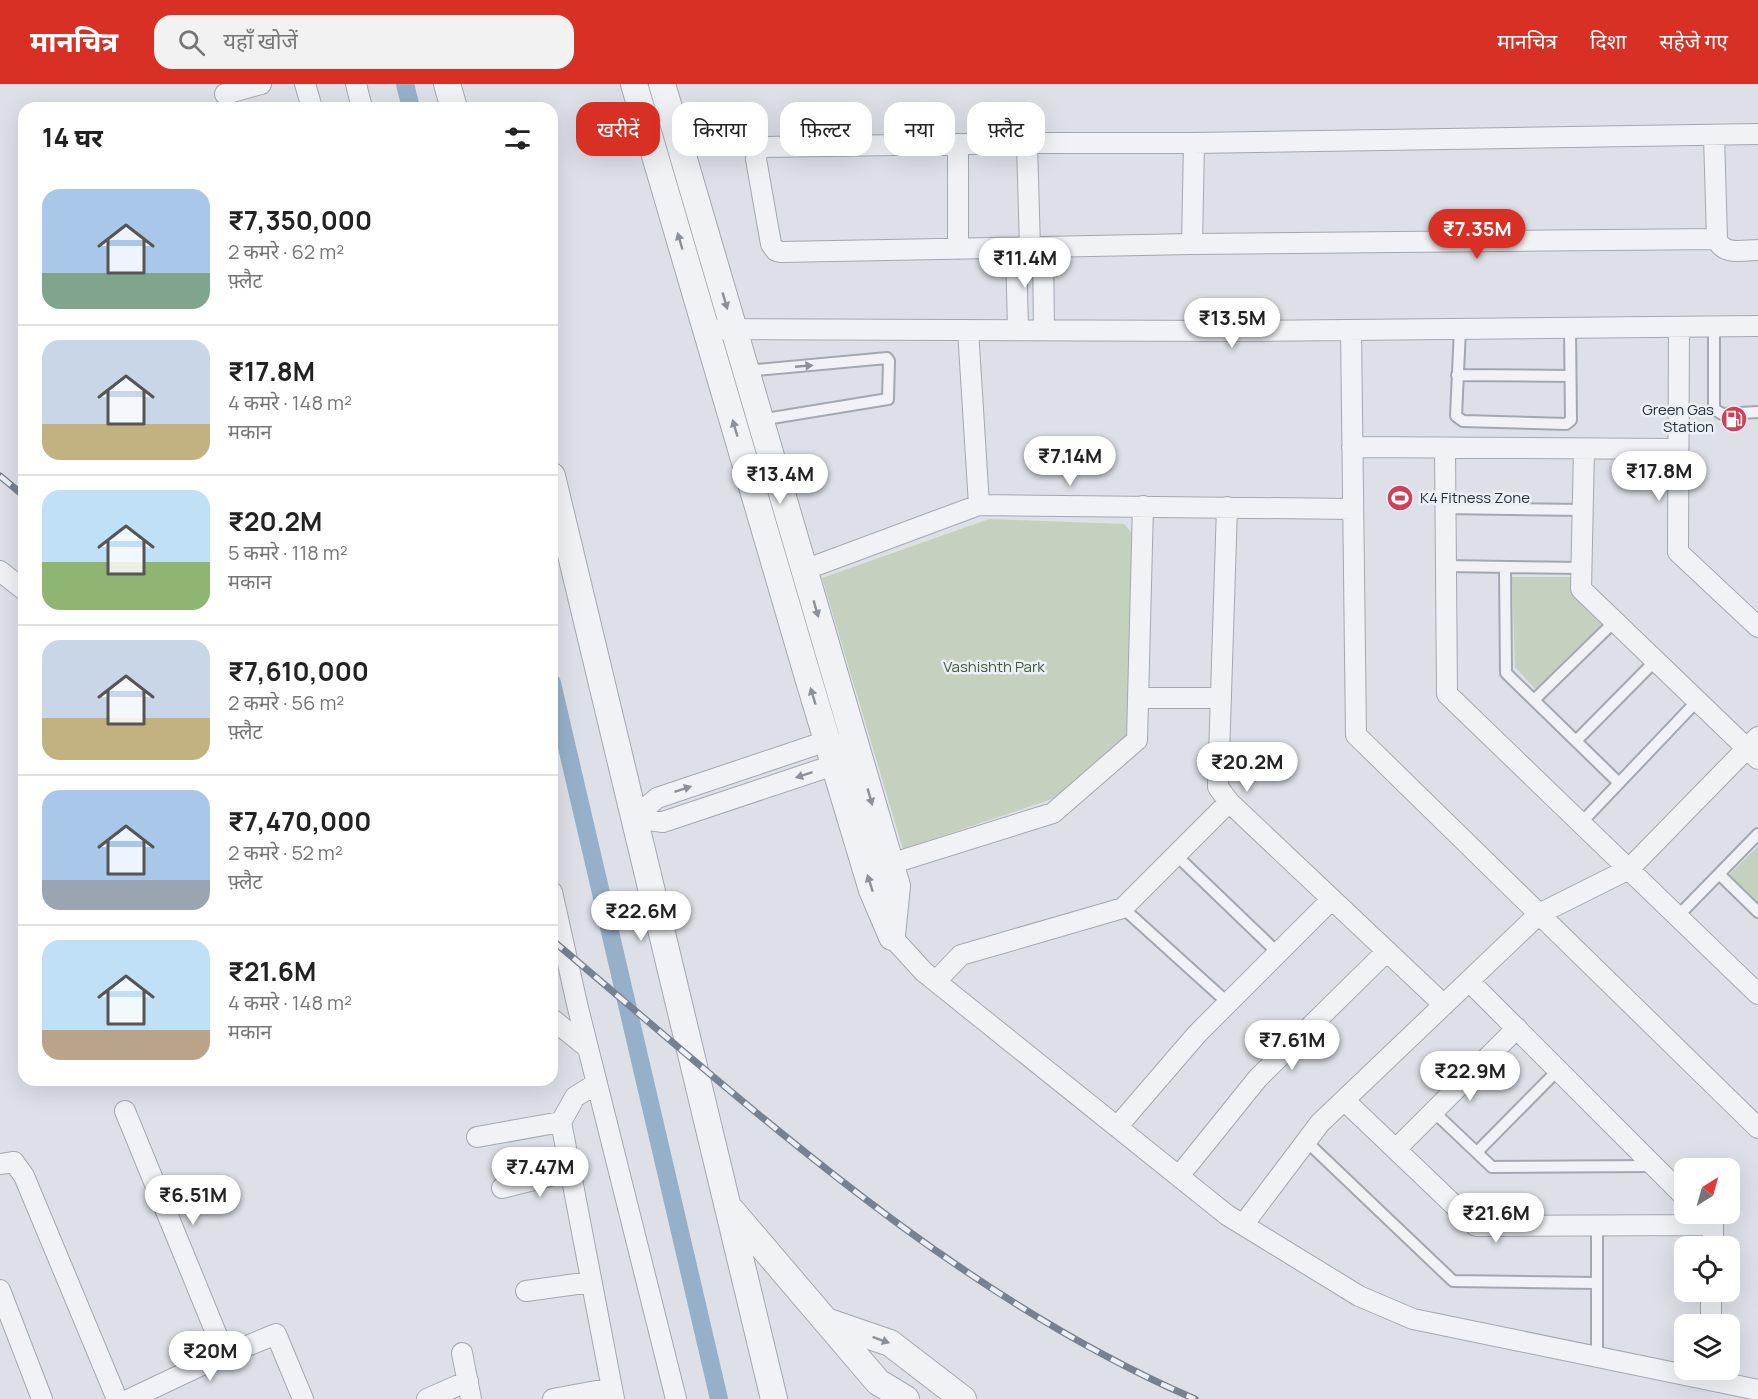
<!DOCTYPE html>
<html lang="hi">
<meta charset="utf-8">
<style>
body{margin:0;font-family:Manrope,"Noto Sans Devanagari",sans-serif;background:#f2f2f2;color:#222;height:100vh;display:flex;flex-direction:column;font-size:22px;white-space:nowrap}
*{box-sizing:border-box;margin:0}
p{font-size:20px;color:#767676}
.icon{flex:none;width:33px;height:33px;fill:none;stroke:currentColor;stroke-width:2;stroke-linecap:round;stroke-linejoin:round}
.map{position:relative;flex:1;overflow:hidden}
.sheet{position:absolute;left:18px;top:18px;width:540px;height:984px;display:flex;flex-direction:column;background:#fff;border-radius:18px;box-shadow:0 6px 24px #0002}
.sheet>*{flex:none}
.hud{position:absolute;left:576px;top:18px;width:570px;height:54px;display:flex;gap:12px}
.needle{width:39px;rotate:37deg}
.fabs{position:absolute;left:1674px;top:1074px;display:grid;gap:12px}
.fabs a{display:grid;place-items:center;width:66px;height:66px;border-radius:12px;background:#fff;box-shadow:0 6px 24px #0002;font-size:30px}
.price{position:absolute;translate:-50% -51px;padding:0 14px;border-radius:21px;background:#fff;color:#222;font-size:20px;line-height:39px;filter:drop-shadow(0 2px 3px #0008)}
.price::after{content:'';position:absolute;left:50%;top:36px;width:18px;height:14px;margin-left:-9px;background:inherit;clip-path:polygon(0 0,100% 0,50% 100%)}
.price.current{background:#d93025;color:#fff}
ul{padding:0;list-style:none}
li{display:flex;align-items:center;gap:18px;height:150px;padding:0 24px}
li+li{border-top:2px solid #e0e0e0}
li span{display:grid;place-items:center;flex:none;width:168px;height:120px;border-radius:18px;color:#555}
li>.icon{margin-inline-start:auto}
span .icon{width:72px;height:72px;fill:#fffc;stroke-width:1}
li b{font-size:26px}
h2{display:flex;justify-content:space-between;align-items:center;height:72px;padding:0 24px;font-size:26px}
.pill{padding:0 21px;border-radius:18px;background:#fff;box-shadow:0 6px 24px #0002;font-size:21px;line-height:54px}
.pill.current{background:#d93025;color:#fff}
header{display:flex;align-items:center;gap:36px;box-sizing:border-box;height:84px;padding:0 30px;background:#d93025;color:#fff}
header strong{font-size:28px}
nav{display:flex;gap:33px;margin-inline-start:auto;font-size:21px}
.search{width:420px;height:54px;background:#f2f2f2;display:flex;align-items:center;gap:15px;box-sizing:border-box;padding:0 21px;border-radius:18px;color:#767676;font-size:22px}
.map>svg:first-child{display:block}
.green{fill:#c4d1be}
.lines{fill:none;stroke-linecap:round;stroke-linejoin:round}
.canal{stroke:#97b0c9;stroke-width:18}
.service-casing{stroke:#a2a8b1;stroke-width:14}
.minor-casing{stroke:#a2a8b1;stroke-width:22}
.tertiary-casing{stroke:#a2a8b1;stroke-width:28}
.service{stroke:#f0f2f6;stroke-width:10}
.minor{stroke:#f0f2f6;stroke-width:20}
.tertiary{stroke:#f0f2f6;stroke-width:26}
.rail-casing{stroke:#768191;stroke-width:7}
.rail{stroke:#ecf0f5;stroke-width:4.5;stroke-dasharray:14;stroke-linecap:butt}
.oneway{fill:#8b919a}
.labels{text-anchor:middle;stroke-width:5;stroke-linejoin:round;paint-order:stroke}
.poi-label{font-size:15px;fill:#26303e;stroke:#ecf0f5;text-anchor:end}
.park-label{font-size:15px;fill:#3c5a33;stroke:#ecf0f5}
</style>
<header>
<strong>मानचित्र</strong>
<div class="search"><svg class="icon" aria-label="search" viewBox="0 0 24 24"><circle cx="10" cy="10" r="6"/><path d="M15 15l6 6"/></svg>यहाँ खोजें</div>
<nav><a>मानचित्र</a><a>दिशा</a><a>सहेजे गए</a></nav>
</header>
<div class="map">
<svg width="1758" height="1315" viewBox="0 0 1758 1315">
<rect width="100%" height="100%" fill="#dde1e7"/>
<!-- green -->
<path class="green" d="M989 435 1124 440 1137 455 1132 647 1061 712 903 765 822 494Z
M1512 493H1572L1604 538 1535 605 1515 583Z
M1758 762V818L1729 791Z"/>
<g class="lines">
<!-- canal -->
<path class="canal" d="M405 0 411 24
M552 599 719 1315"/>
<defs>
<path id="service" d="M1714 243V325L1722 330 1758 328
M1460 245 1456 332 1463 337 1566 340 1571 336 1570 244
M746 287 887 274 889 277 888 315 760 336
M1457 291 1570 292
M1445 424 1583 426
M1446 482 1582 484
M1505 483 1506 589 1619 699
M1534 616 1615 537
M1576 657 1656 576
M1581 739 1697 617
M1176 771 1278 869
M1719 790 1758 828
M1123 824 1228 919
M1678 832 1758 750
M1434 1028 1492 1083 1654 1082
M1306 1057 1453 1197 1597 1199
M1477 1068 1558 986
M1597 1141V1273"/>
<path id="minor" d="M305 0 312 24
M356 0 362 24
M225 10 261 0
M1714 52 1717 155
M1027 59 762 63 758 65 756 75 771 160 776 167 781 168 1192 160 1717 155C1723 172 1743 166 1758 166
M1192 160 1194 59 1758 50
M1030 164 1027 59H1194
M1043 164 1044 246
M958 165V60
M1016 165 1018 246
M1679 243 1678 468 1758 543
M721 245 1234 247 1758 242
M968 246 979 421
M1351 246 1356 651 1758 1044
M1352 363 1678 365
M1445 364 1447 610 1758 910
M1584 365 1581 505 1758 675
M1227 423 1218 703 1229 718 1444 921
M804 486 979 421 1353 425
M0 487 24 506
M1138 614H1221
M634 734 657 714 827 657 839 661
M634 734 663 738 834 681 844 674
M890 780 1053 729 1137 656 1143 422
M552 808 577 920 676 1315
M892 853 924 888 1227 1131 1359 1212 1413 1235 1758 1306
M936 897 961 871 1123 824 1229 718
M1469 897 1684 1112
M552 935 588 964
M597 999 575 1013 561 1038 614 1315
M1344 1016 1476 1142 1713 1141
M125 1027 225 1271
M1117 1043 1197 950 1332 815
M477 1053 561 1038
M1396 1065 1517 944
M0 1080 14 1078 24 1092 117 1315
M1179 1092 1258 994 1387 867
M502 1104 570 1087
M1704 1131 1713 1141V1162
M1243 1141 1320 1039 1539 830 1629 785 1758 653
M0 1206 42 1315
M526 1207 591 1198
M1711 1240V1208
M462 1269 471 1315
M130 1315 206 1279 276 1250 303 1315
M427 1315 468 1297
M553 1315 612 1304"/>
<path id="tertiary" d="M447 0 454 24
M634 0 807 590 872 806 892 853
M662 0 897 802 892 851
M552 392 774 1315
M732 1127 878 1298 906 1315
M826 1237 890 1259 963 1315"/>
</defs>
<!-- service casing -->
<use href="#service" class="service-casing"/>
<!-- minor casing -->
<use href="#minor" class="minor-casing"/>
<!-- tertiary casing -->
<use href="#tertiary" class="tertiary-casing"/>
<!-- service -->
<use href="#service" class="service"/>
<!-- minor -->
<use href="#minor" class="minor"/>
<!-- tertiary -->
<use href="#tertiary" class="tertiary"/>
<defs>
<path id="rail" d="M0 392 24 412
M552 856C753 1025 951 1209 1195 1315"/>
</defs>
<!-- rail casing -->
<use href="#rail" class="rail-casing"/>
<!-- rail -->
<use href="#rail" class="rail"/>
</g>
<!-- one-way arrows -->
<defs><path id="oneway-solid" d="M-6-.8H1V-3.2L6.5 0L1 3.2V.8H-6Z" transform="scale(1.5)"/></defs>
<g class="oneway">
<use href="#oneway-solid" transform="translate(680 157) rotate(-106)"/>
<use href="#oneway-solid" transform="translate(725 217) rotate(74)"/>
<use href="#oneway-solid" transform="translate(804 282) rotate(-5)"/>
<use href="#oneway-solid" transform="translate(735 344) rotate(-106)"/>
<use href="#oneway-solid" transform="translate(816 525) rotate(74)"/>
<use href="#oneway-solid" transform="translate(813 612) rotate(-107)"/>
<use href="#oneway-solid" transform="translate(804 691) rotate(162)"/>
<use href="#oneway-solid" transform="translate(683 705) rotate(-18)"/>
<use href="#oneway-solid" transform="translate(870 713) rotate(74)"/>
<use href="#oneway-solid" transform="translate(870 799) rotate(-108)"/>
<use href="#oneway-solid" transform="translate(881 1256) rotate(20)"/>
</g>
<!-- icons -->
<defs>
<symbol id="fuel-disc" viewBox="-11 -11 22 22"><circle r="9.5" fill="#d03e58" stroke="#ecf0f5"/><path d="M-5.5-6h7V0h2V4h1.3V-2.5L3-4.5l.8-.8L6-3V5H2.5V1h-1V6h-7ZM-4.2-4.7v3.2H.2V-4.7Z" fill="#fff"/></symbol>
<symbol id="stadium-disc" viewBox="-11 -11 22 22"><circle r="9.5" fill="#d03e58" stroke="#ecf0f5"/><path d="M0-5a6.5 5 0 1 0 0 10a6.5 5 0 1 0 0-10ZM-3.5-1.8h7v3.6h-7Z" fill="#fff"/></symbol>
</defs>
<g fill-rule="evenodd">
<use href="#fuel-disc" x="1719" y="320" width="30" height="30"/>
<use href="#stadium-disc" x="1385" y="399" width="30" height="30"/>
</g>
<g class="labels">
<!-- poi labels -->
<g class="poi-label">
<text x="1714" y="331">Green Gas<tspan x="1714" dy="17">Station</tspan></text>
<text x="1420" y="419" text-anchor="start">K4 Fitness Zone</text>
</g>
<!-- park labels -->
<g class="park-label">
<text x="994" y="588">Vashishth Park</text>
</g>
</g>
</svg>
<div class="fabs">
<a><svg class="needle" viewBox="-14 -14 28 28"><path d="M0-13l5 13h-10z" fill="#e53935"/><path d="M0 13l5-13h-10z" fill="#767676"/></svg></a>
<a><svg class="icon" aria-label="locate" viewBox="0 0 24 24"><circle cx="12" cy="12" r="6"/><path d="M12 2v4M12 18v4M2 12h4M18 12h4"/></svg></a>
<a><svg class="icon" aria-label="layers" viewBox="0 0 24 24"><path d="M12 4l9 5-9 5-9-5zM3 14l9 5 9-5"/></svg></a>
</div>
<b class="price current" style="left:1477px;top:176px">₹7.35M</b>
<b class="price" style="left:1025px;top:205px">₹11.4M</b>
<b class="price" style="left:1232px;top:265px">₹13.5M</b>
<b class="price" style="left:1070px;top:403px">₹7.14M</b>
<b class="price" style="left:1659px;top:418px">₹17.8M</b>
<b class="price" style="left:780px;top:421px">₹13.4M</b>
<b class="price" style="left:1247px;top:709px">₹20.2M</b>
<b class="price" style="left:641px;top:858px">₹22.6M</b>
<b class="price" style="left:1292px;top:987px">₹7.61M</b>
<b class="price" style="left:1470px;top:1018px">₹22.9M</b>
<b class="price" style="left:540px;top:1114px">₹7.47M</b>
<b class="price" style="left:193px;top:1142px">₹6.51M</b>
<b class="price" style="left:1496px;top:1160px">₹21.6M</b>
<b class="price" style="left:210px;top:1298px">₹20M</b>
<div class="hud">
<a class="pill current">खरीदें</a>
<a class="pill">किराया</a>
<a class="pill">फ़िल्टर</a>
<a class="pill">नया</a>
<a class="pill">फ़्लैट</a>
</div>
<section class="sheet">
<h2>14 घर<svg class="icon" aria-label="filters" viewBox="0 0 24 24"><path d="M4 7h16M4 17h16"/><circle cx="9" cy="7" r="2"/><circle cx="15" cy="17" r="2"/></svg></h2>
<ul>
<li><span style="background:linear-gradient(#a9c7e8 70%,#7fa58c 0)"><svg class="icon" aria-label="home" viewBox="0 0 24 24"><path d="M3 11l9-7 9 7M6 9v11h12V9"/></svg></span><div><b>₹7,350,000</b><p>2 कमरे · 62 m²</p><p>फ़्लैट</p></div></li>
<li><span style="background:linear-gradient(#c9d6e8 70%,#c2b280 0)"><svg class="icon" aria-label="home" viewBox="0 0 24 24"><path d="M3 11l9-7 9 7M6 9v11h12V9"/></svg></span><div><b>₹17.8M</b><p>4 कमरे · 148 m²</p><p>मकान</p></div></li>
<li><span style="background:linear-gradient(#bfe0f5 60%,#8fb573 0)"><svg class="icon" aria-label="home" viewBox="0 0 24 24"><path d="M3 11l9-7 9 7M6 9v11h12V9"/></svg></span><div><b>₹20.2M</b><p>5 कमरे · 118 m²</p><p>मकान</p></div></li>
<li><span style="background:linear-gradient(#c9d6e8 65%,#c2b280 0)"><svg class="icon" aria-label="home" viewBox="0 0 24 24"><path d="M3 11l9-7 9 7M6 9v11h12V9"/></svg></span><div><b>₹7,610,000</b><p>2 कमरे · 56 m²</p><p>फ़्लैट</p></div></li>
<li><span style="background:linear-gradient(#a9c7e8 75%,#9aa5b1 0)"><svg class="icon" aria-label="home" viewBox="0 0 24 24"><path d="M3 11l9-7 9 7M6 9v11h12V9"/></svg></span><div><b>₹7,470,000</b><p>2 कमरे · 52 m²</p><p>फ़्लैट</p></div></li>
<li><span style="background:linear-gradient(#bfe0f5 75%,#b9a48a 0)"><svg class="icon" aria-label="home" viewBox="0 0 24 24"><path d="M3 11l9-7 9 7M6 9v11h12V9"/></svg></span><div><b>₹21.6M</b><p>4 कमरे · 148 m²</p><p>मकान</p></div></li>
</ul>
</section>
</div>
